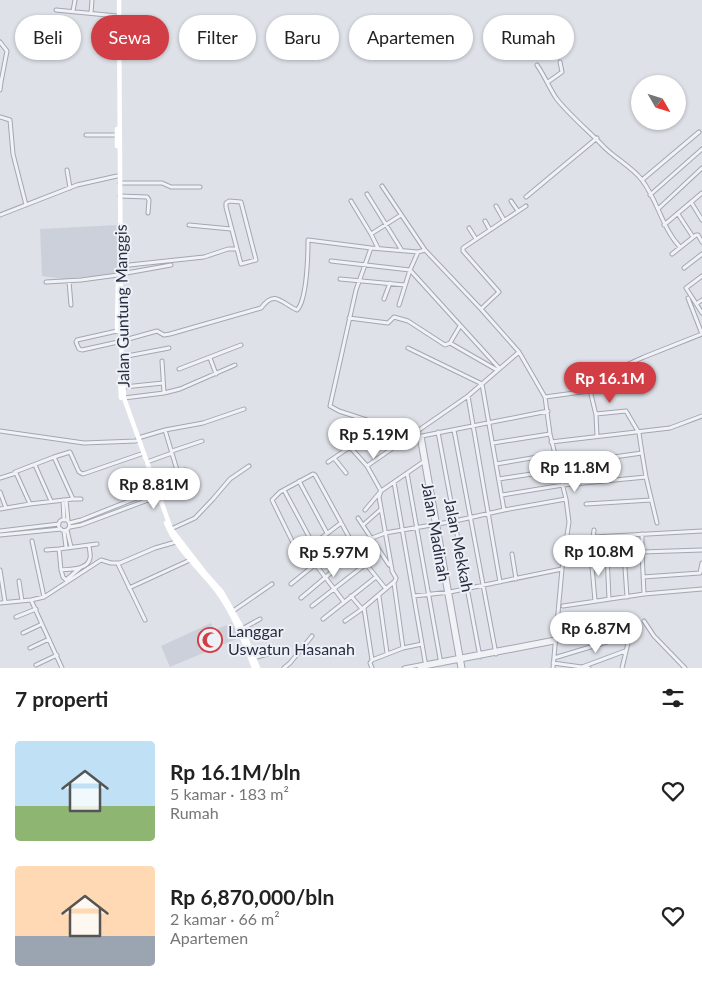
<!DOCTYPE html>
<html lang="id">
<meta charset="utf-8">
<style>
body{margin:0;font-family:Lato,sans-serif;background:#f2f2f2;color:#222;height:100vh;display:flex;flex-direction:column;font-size:19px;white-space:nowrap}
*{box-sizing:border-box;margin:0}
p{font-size:16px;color:#767676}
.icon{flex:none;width:28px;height:28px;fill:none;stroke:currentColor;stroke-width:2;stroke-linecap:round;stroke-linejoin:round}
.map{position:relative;height:668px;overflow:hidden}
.drawer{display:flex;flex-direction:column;background:#fff;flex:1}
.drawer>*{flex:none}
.guide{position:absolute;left:15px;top:15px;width:672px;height:45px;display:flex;gap:10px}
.needle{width:32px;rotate:129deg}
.controls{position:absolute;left:631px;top:75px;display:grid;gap:10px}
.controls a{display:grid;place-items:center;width:55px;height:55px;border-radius:50%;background:#fff;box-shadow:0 1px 4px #0004;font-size:25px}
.price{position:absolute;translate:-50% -42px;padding:0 11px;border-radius:18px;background:#fff;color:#222;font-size:16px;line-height:32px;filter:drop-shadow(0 1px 2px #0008)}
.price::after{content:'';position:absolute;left:50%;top:30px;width:15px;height:11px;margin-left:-8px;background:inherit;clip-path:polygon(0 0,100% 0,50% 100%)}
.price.active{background:#d23e46;color:#fff}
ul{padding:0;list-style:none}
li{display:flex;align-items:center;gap:15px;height:125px;padding:0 15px}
li span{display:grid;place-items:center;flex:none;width:140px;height:100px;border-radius:5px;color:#555}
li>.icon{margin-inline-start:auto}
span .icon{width:60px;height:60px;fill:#fffc;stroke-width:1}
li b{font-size:21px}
h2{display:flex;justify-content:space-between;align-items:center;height:60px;padding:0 15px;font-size:21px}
.pill{padding:0 18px;border-radius:22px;background:#fff;box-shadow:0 1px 4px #0004;font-size:18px;line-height:45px}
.pill.active{background:#d23e46;color:#fff}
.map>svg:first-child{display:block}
.built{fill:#ccd0da}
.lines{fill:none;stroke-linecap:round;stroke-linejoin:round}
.street-casing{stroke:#a3a7b2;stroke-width:5}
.street{stroke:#f1f2f6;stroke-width:3}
.secondary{stroke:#fff;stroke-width:4.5}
.labels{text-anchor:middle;stroke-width:4;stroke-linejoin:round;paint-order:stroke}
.street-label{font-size:16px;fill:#272d3f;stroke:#edf0f6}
.poi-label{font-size:16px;fill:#272d3f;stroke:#edf0f6;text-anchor:start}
</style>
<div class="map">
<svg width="702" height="668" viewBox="0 0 702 668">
<rect width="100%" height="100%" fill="#dee1e8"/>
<!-- built -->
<path class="built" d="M117 225V274L64 279 42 276 40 229Z
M211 623 214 630 232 623 239 638 170 667 161 646Z"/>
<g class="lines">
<defs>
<path id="street" d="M56 10 117 16
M73 11 75 0
M91 13 92 0
M0 42 7 51 1 82H0
M537 65C544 75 549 87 556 98 570 116 589 131 604 147 616 159 632 167 642 180 658 201 662 228 680 247
M548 82 562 72 560 62
M0 90 1 82
M0 117 10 120 13 154 26 205
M86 135H117
M67 170 70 188
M642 180 699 132
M120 183H162L171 187H200
M382 186 425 250 481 309 519 352
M367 194 401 249
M650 195 702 149
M120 196 147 197 149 200 148 213
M526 197 597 138
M229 201 241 202 256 260 241 264 226 207V203Z
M351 201 371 234
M511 201 518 211
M691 202 702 220
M496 206 504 220
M658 209 702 168
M678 214 693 237
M0 215 77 185 117 176
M485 221 490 230
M189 225 231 229
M664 225 702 193
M469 228 476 239
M378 248 371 234 401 215
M425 250 418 252 410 270 499 368
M418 252 371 248 356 290 330 406 339 411 385 426 410 436H422L548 411
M672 254 696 235H698L702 242
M331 261 410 270 399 305
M120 266 204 257 228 249H237
M684 268 702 254
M121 274 171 265
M702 276 686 288 702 313
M340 279 405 285
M69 281 71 305
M46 282 81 280 118 275
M688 298 702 334
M384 299 390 283
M696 304 702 300
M481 309 499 292 463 251V248L526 206
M349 318 388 323 394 317 408 321 445 345 450 343 497 370
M117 331 77 340 76 342 79 349 82 350 118 342
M121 341 157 331 164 335 170 334 261 308C275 289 281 303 297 310 307 300 308 255 308 240L371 248
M450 343 460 326
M408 348 482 384 504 510
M122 357 169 348
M210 358 216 374
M162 361 164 393
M179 369 241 345
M124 387 163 383
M468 396 500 582
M124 398 164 393 180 389 235 365
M596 414 626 411 639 433 642 453
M165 430 177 470 179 471 186 470
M454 430 496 654
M0 431 84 443 136 441
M438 432 480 657
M419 436 460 668
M422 436 463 668
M597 436 596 415 588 382 644 357 702 334
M138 438 165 430 203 423 244 409
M551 442 670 428 702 416
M493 443 550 434
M350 447 379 424
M172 451 202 441
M54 457 70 452 79 472 83 474 141 454
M334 458 346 473
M147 462 172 453
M328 462 350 447 367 466 381 491 365 510
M496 464 555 454
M35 465 51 501
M557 465 642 453 646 477 657 523
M367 466 468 396 519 352 545 397
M407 473 441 664
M0 478 16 473 30 504 73 499 54 457 15 472
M499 479 558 470
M153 480 165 475
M299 481 327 533
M394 482 426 667
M284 490 313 544
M0 492 6 508
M502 495 563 485 646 477
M73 499H81
M63 500 64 520
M66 500 68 521
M586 504 651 500
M0 509 30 504
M358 518 389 565
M58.5 525a5.5 5.5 0 1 1 11 0a5.5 5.5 0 1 1-11 0Z
M69 523 81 520 154 491
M341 523 299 555 272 500 280 492 313 474 315 475 349 537 366 564 386 589
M363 525 380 510
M70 527 81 525 156 497
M171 529 195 518 213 499 230 479 249 466
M67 530 71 547
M594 530 591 555 595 601
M0 531 59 524
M64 531 66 547
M642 534V552L702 550
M0 535 61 529
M594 537 702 531
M32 541 44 597
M89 545C89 549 91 554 90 558 88 570 70 569 61 570L59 549 97 544
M46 550 59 549
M624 553 627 597
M512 554 516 579
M607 554 609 599
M564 556 642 552 644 594
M118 564 145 620
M316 565 344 602
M0 570 5 602
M61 570 63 577 66 580 80 568
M392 570 379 497 381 491 423 462
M643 577 700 573 702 563
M19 581 22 601
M291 584 349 537
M129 588 190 560
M351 596 362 609 395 581 396 578 392 571
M379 596 387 653
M414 596 450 592 562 569
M301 598 372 538 385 533 455 521 504 510 566 499
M31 600 62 668
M0 603 31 600 44 597 101 560 111 563H120L155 548 176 542
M312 606 366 564
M563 606 644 594 702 589
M364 608 372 660
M233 611 272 584
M16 617 36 609
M323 619 376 577
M345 621 362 609
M644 621 654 636 685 668
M242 629 260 619
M23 633 42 624
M30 648 49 639
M403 648 422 644
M254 658C263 655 272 654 280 649
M554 658 630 635 622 668
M553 663 589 668
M36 665 57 655
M582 667 625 651
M284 668 290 663 312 636
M372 668 370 663 372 660 403 648 394 583
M404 668 555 639
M419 668 554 642
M553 668 562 569 569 522 566 499 550 434 545 397 589 391"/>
</defs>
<!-- street casing -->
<use href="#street" class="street-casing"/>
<!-- street -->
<use href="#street" class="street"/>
<!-- secondary -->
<path class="secondary" d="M119 0 121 341 124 398 171 529 205 573 222 592 241 626 258 668
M117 146V129
M117 331 118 279
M120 379 121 398
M166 523C177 550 200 569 217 591 234 614 244 642 254 668"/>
</g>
<!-- icons -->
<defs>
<symbol id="mosque-ring" viewBox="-11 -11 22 22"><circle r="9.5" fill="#edf0f6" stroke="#d23e46" stroke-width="1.5"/><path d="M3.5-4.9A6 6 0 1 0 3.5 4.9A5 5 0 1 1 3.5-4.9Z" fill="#d23e46"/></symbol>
</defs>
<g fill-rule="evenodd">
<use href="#mosque-ring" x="196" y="626" width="28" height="28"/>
</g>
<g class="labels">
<!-- street labels -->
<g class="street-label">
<text transform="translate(122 306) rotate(-91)" y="6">Jalan Guntung Manggis</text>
<text transform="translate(436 532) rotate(80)" y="6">Jalan Madinah</text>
<text transform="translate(459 545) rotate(79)" y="6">Jalan Mekkah</text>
</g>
<!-- poi labels -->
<g class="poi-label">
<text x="228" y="637">Langgar<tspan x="228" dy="18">Uswatun Hasanah</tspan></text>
</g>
</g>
</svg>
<div class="controls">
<a><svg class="needle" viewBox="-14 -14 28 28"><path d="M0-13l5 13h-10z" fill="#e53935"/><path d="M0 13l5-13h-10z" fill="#767676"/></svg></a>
</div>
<b class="price active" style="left:610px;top:404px">Rp 16.1M</b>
<b class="price" style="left:374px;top:460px">Rp 5.19M</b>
<b class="price" style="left:575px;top:493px">Rp 11.8M</b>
<b class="price" style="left:154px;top:510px">Rp 8.81M</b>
<b class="price" style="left:599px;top:577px">Rp 10.8M</b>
<b class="price" style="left:334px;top:578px">Rp 5.97M</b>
<b class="price" style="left:596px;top:654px">Rp 6.87M</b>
<div class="guide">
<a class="pill">Beli</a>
<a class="pill active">Sewa</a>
<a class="pill">Filter</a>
<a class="pill">Baru</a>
<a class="pill">Apartemen</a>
<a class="pill">Rumah</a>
</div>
</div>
<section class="drawer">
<h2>7 properti<svg class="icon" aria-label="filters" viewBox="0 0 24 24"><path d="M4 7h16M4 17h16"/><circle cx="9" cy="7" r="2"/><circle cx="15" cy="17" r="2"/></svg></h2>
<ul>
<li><span style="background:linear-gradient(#bfe0f5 65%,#8fb573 0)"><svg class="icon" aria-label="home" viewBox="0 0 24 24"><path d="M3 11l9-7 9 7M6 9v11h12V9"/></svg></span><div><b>Rp 16.1M/bln</b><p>5 kamar · 183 m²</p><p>Rumah</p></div><svg class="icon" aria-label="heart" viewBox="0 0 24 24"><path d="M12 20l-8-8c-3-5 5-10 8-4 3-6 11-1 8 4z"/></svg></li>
<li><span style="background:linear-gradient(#ffd9b3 70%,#9aa5b1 0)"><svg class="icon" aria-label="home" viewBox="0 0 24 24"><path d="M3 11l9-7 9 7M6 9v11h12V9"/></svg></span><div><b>Rp 6,870,000/bln</b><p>2 kamar · 66 m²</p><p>Apartemen</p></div><svg class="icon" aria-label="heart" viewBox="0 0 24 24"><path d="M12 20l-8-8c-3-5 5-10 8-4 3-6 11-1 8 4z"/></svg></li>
</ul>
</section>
